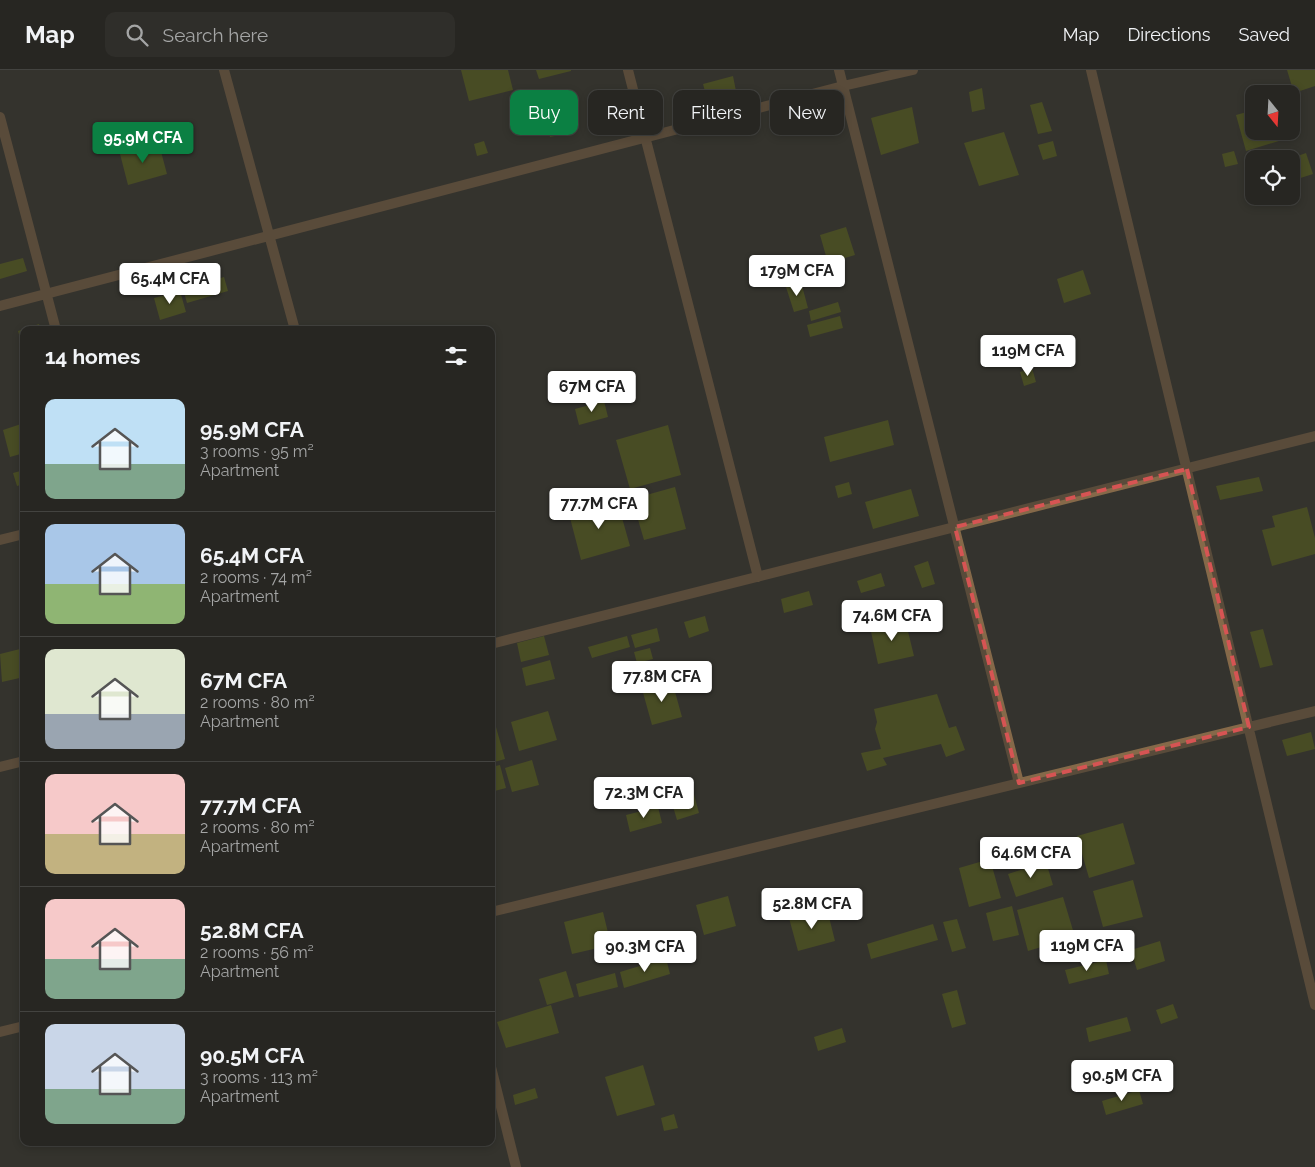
<!DOCTYPE html>
<meta charset="utf-8">
<style>
body{margin:0;font-family:Raleway,sans-serif;background:#2f2e2a;color:#f1f3f6;height:100vh;display:flex;flex-direction:column;font-size:19px;white-space:nowrap}
*{box-sizing:border-box;margin:0}
p{font-size:16px;color:#a4a5a5}
.icon{flex:none;width:28px;height:28px;fill:none;stroke:currentColor;stroke-width:2;stroke-linecap:round;stroke-linejoin:round}
.map{position:relative;flex:1;overflow:hidden}
.side{position:absolute;left:20px;top:256px;width:475px;height:820px;display:flex;flex-direction:column;background:#272622;border-radius:10px;box-shadow:0 2px 8px #0003,0 0 0 1px #434340}
.side>*{flex:none}
.guide{position:absolute;left:510px;top:20px;width:475px;height:45px;display:flex;gap:10px}
.needle{width:32px;rotate:162deg}
.buttons{position:absolute;left:1245px;top:15px;display:grid;gap:10px}
.buttons a{display:grid;place-items:center;width:55px;height:55px;border-radius:10px;background:#272622;box-shadow:0 2px 8px #0003,0 0 0 1px #434340;font-size:25px}
.price{position:absolute;translate:-50% -42px;padding:0 11px;border-radius:5px;background:#fff;color:#222;font-size:16px;line-height:32px;filter:drop-shadow(0 1px 2px #0008)}
.price::after{content:'';position:absolute;left:50%;top:30px;width:15px;height:11px;margin-left:-8px;background:inherit;clip-path:polygon(0 0,100% 0,50% 100%)}
.price.selected{background:#0b8043;color:#fff}
ul{padding:0;list-style:none}
li{display:flex;align-items:center;gap:15px;height:125px;padding:0 25px}
li+li{border-top:1px solid #434340}
li span{display:grid;place-items:center;flex:none;width:140px;height:100px;border-radius:10px;color:#555}
li>.icon{margin-inline-start:auto}
span .icon{width:60px;height:60px;fill:#fffc;stroke-width:1}
li b{font-size:21px}
h2{display:flex;justify-content:space-between;align-items:center;height:60px;padding:0 25px;font-size:21px}
.pill{padding:0 18px;border-radius:10px;background:#272622;box-shadow:0 2px 8px #0003,0 0 0 1px #434340;font-size:18px;line-height:45px}
.pill.selected{background:#0b8043;color:#fff}
header{display:flex;align-items:center;gap:30px;box-sizing:border-box;height:70px;padding:0 25px;background:#272622;border-bottom:1px solid #434340}
header strong{font-size:24px}
nav{display:flex;gap:28px;margin-inline-start:auto;font-size:18px}
.search{width:350px;height:45px;background:#2f2e2a;display:flex;align-items:center;gap:12px;box-sizing:border-box;padding:0 18px;border-radius:10px;color:#a4a5a5;font-size:19px}
.map>svg:first-child{display:block}
.building{fill:#606a19}
.lines{fill:none;stroke-linecap:round;stroke-linejoin:round}
.minor{stroke:#856949;stroke-width:10}
.marked{fill:none;stroke:#d65453;stroke-width:4;stroke-dasharray:10 6;stroke-linejoin:round}
</style>
<header>
<strong>Map</strong>
<div class="search"><svg class="icon" aria-label="search" viewBox="0 0 24 24"><circle cx="10" cy="10" r="6"/><path d="M15 15l6 6"/></svg>Search here</div>
<nav><a>Map</a><a>Directions</a><a>Saved</a></nav>
</header>
<div class="map">
<svg width="1315" height="1097" viewBox="0 0 1315 1097">
<rect width="100%" height="100%" fill="#34332e"/>
<!-- building -->
<path class="building" d="M461 0H508L513 20 469 31Z
M536 0H571V1L539 9Z
M1287 0H1315V16L1294 23Z
M733 6 736 21 707 29 703 14Z
M982 18 985 39 972 42 969 22Z
M1042 32 1052 61 1038 64 1030 35Z
M912 37 919 73 881 85 871 48Z
M1254 40V61H1291L1292 55 1295 66 1246 81 1236 45Z
M560 51 564 64 550 67 547 54Z
M1004 62 1019 105 979 116 964 73Z
M484 71 488 83 477 86 474 74Z
M1053 71 1057 86 1043 90 1038 75Z
M159 74 167 104 128 115 120 84Z
M1234 81 1238 94 1225 97 1222 84Z
M1306 83 1313 104 1291 111V96L1294 95 1292 88Z
M846 157 855 185 828 193 820 165Z
M23 188 27 201 0 209V194Z
M1083 200 1091 224 1064 233 1057 209Z
M224 207 228 221 187 233 183 219Z
M801 212 808 238 794 242 786 217Z
M180 221 186 242 160 250 154 228Z
M838 232 841 242 811 251 809 241Z
M840 246 843 258 810 267 807 255Z
M39 254 41 260H24L22 275 18 261Z
M1032 298 1036 312 1024 316 1020 302Z
M604 331 608 347 579 355 575 339Z
M888 350 894 375 830 392 824 367Z
M24 353V383L10 387 3 360Z
M668 355 681 405 630 419 616 370Z
M24 400V414L17 416 13 403Z
M1259 407 1263 421 1220 430 1216 416Z
M849 412 852 424 838 428 835 416Z
M675 417 686 459 644 470 632 429Z
M911 419 919 446 873 459 865 432Z
M617 430 630 476 581 490 569 444Z
M1307 437 1315 468V484L1272 496 1262 460 1275 457 1272 446Z
M928 491 935 514 922 518 914 496Z
M881 503 885 516 861 523 857 511Z
M809 521 813 535 784 543 781 529Z
M873 531 875 539 863 543 861 534Z
M705 546 709 561 689 568 684 552Z
M905 549 914 586 878 594 870 557Z
M657 558 660 571 635 578 631 565Z
M1263 559 1273 595 1260 598 1250 562Z
M544 566 549 585 521 592 517 573Z
M627 566 630 577 592 588 588 577Z
M24 578V607L2 612 0 584Z
M650 578 653 589 637 593 634 582Z
M550 590 555 609 526 616 522 598Z
M672 611 682 647 652 655 642 619Z
M937 624 949 658 956 656 965 680 946 687 941 674 883 688 887 695 867 701 861 683 881 679 875 659 877 652 874 639Z
M548 641 557 670 519 681 511 652Z
M496 657 505 689 491 693V659Z
M1311 662 1315 679 1287 686 1282 670Z
M532 690 539 715 512 722 505 698Z
M500 695 506 718 491 722V697Z
M692 717 699 743 677 750 669 723Z
M658 737 662 753 630 762 626 745Z
M1123 753 1135 794 1089 808 1077 766Z
M990 789 1001 828 969 837 959 798Z
M1046 792 1053 815 1016 827 1008 804Z
M1133 810 1143 847 1103 857 1093 821Z
M728 826 736 856 704 865 696 835Z
M1063 827 1075 867 1028 881 1017 840Z
M1012 836 1019 865 993 871 986 843Z
M827 839 835 871 798 881 789 848Z
M603 842 611 875 572 884 564 852Z
M957 849 966 878 952 882 943 852Z
M933 854 938 870 871 889 867 874Z
M1160 871 1165 891 1137 900 1131 880Z
M666 888 670 904 624 918 620 902Z
M1106 890 1109 904 1069 914 1065 900Z
M566 901 574 927 547 935 539 909Z
M615 903 618 917 579 927 576 914Z
M957 920 966 954 952 958 942 924Z
M1173 934 1178 948 1161 954 1156 940Z
M551 935 559 963 506 978 497 952Z
M1127 947 1131 961 1089 972 1086 958Z
M842 958 846 972 818 981 814 967Z
M643 995 655 1035 617 1046 605 1007Z
M535 1018 538 1028 515 1035 513 1025Z
M1139 1020 1143 1034 1106 1045 1102 1031Z
M674 1044 678 1058 664 1061 661 1048Z"/>
<g class="lines">
<!-- minor -->
<path class="minor" d="M224 0 295 260
M628 0 758 507
M839 0 1019 713
M1091 0 1315 935
M0 47 56 260
M0 236 843 16 913 0
M0 470 24 464
M491 574 1315 366
M0 697 24 691
M491 842 1315 641
M0 962 24 956
M491 997 516 1097"/>
</g>
<!-- marked area -->
<path d="M0 0H1315V1097H0ZM1187 399 1249 657 1019 713 955 457Z" fill="#34332e" fill-opacity=".55" fill-rule="evenodd"/>
<path class="marked" d="M1187 399 1249 657 1019 713 955 457Z"/>
</svg>
<div class="buttons">
<a><svg class="needle" viewBox="-14 -14 28 28"><path d="M0-13l5 13h-10z" fill="#e53935"/><path d="M0 13l5-13h-10z" fill="#a4a5a5"/></svg></a>
<a><svg class="icon" aria-label="locate" viewBox="0 0 24 24"><circle cx="12" cy="12" r="6"/><path d="M12 2v4M12 18v4M2 12h4M18 12h4"/></svg></a>
</div>
<b class="price selected" style="left:143px;top:94px">95.9M CFA</b>
<b class="price" style="left:797px;top:227px">179M CFA</b>
<b class="price" style="left:170px;top:235px">65.4M CFA</b>
<b class="price" style="left:1028px;top:307px">119M CFA</b>
<b class="price" style="left:592px;top:343px">67M CFA</b>
<b class="price" style="left:599px;top:460px">77.7M CFA</b>
<b class="price" style="left:892px;top:572px">74.6M CFA</b>
<b class="price" style="left:662px;top:633px">77.8M CFA</b>
<b class="price" style="left:644px;top:749px">72.3M CFA</b>
<b class="price" style="left:1031px;top:809px">64.6M CFA</b>
<b class="price" style="left:812px;top:860px">52.8M CFA</b>
<b class="price" style="left:1087px;top:902px">119M CFA</b>
<b class="price" style="left:645px;top:903px">90.3M CFA</b>
<b class="price" style="left:1122px;top:1032px">90.5M CFA</b>
<div class="guide">
<a class="pill selected">Buy</a>
<a class="pill">Rent</a>
<a class="pill">Filters</a>
<a class="pill">New</a>
</div>
<section class="side">
<h2>14 homes<svg class="icon" aria-label="filters" viewBox="0 0 24 24"><path d="M4 7h16M4 17h16"/><circle cx="9" cy="7" r="2"/><circle cx="15" cy="17" r="2"/></svg></h2>
<ul>
<li><span style="background:linear-gradient(#bfe0f5 65%,#7fa58c 0)"><svg class="icon" aria-label="home" viewBox="0 0 24 24"><path d="M3 11l9-7 9 7M6 9v11h12V9"/></svg></span><div><b>95.9M CFA</b><p>3 rooms · 95 m²</p><p>Apartment</p></div></li>
<li><span style="background:linear-gradient(#a9c7e8 60%,#8fb573 0)"><svg class="icon" aria-label="home" viewBox="0 0 24 24"><path d="M3 11l9-7 9 7M6 9v11h12V9"/></svg></span><div><b>65.4M CFA</b><p>2 rooms · 74 m²</p><p>Apartment</p></div></li>
<li><span style="background:linear-gradient(#dfe7d0 65%,#9aa5b1 0)"><svg class="icon" aria-label="home" viewBox="0 0 24 24"><path d="M3 11l9-7 9 7M6 9v11h12V9"/></svg></span><div><b>67M CFA</b><p>2 rooms · 80 m²</p><p>Apartment</p></div></li>
<li><span style="background:linear-gradient(#f6c9c9 60%,#c2b280 0)"><svg class="icon" aria-label="home" viewBox="0 0 24 24"><path d="M3 11l9-7 9 7M6 9v11h12V9"/></svg></span><div><b>77.7M CFA</b><p>2 rooms · 80 m²</p><p>Apartment</p></div></li>
<li><span style="background:linear-gradient(#f6c9c9 60%,#7fa58c 0)"><svg class="icon" aria-label="home" viewBox="0 0 24 24"><path d="M3 11l9-7 9 7M6 9v11h12V9"/></svg></span><div><b>52.8M CFA</b><p>2 rooms · 56 m²</p><p>Apartment</p></div></li>
<li><span style="background:linear-gradient(#c9d6e8 65%,#7fa58c 0)"><svg class="icon" aria-label="home" viewBox="0 0 24 24"><path d="M3 11l9-7 9 7M6 9v11h12V9"/></svg></span><div><b>90.5M CFA</b><p>3 rooms · 113 m²</p><p>Apartment</p></div></li>
</ul>
</section>
</div>
